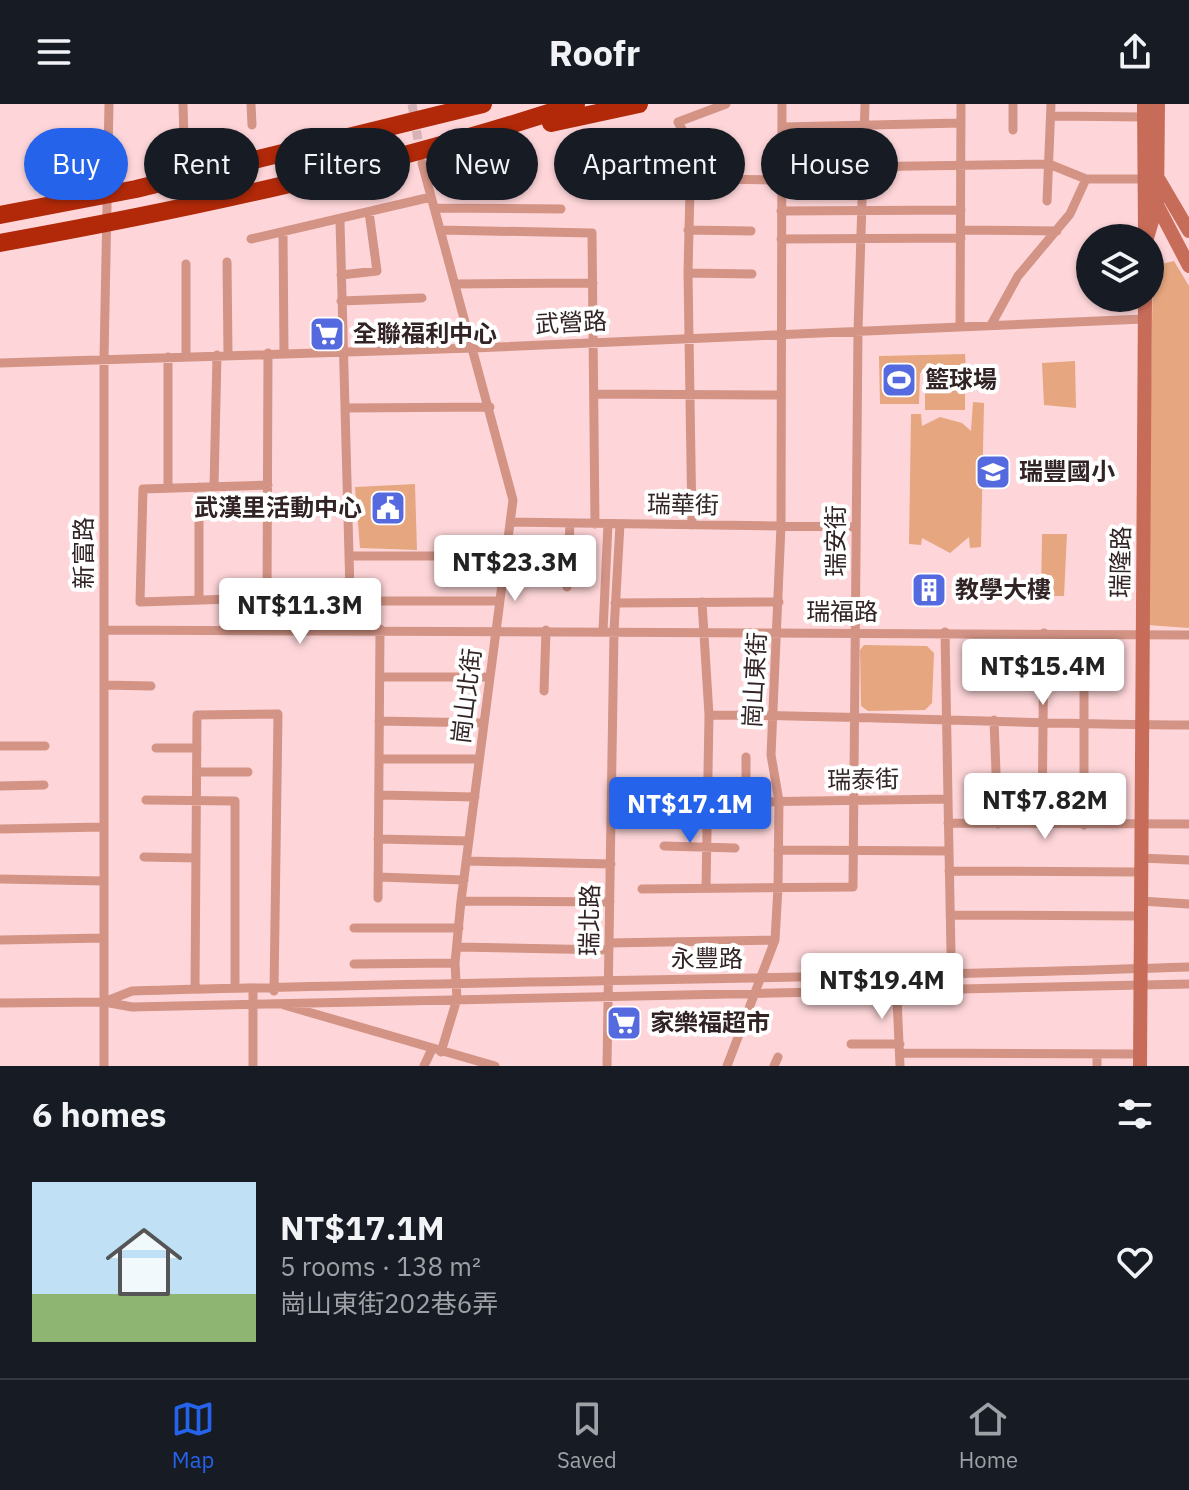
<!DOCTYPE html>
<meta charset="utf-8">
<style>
body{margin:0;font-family:"IBM Plex Sans","Noto Sans TC",sans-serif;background:#20242c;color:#f1f3f6;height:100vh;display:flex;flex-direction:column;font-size:30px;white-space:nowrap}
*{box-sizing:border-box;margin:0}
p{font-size:26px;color:#9ea1a6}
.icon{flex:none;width:44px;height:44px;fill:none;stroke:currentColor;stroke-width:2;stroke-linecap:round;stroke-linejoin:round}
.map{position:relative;height:962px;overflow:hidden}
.drawer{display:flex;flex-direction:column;background:#171b24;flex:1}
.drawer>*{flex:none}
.hud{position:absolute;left:24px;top:24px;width:1142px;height:72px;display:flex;gap:16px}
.tools{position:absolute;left:1076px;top:120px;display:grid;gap:16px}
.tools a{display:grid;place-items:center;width:88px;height:88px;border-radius:50%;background:#171b24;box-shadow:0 2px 6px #0004;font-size:40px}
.price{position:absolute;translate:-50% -68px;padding:0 18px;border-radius:8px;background:#fff;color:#222;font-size:26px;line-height:52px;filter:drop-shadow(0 2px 4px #0008)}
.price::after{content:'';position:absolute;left:50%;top:48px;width:24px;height:18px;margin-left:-12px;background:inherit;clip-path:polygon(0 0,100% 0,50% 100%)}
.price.selected{background:#2563eb;color:#fff}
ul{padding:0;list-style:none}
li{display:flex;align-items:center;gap:24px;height:200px;padding:0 32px}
li span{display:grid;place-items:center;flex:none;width:224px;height:160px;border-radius:0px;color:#555}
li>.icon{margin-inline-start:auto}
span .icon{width:96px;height:96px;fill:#fffc;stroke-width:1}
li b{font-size:34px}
h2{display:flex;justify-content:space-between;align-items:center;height:96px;padding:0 32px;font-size:34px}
.tag{padding:0 28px;border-radius:36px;background:#171b24;box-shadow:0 2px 6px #0004;font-size:28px;line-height:72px}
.tag.selected{background:#2563eb;color:#fff}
header{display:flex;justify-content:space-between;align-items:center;height:104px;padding:0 32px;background:#171b24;font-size:36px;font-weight:800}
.dock{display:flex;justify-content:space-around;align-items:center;height:112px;border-top:2px solid #363941;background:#171b24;font-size:22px;color:#9ea1a6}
.dock a{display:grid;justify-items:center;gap:4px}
.dock .selected{color:#2563eb}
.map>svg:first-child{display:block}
.green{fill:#e6a780}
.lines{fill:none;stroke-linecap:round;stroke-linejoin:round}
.street-tunnel{stroke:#d5b2b5;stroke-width:9;stroke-dasharray:9 4.5;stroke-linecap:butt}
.street{stroke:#d39486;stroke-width:9}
.secondary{stroke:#c76c58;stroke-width:14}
.highway{stroke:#b12909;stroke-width:18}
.labels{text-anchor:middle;stroke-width:8;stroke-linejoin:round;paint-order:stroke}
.street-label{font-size:24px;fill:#322425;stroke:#fff}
.poi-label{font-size:24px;font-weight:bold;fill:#322425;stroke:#fff;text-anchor:start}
</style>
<header><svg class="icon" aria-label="menu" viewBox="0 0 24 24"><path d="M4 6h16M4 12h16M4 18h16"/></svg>Roofr<svg class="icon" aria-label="share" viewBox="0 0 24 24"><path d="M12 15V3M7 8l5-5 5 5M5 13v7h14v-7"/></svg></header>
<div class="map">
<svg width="1189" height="962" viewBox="0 0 1189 962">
<rect width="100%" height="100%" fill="#fed6d9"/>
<!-- green -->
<path class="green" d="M1174 157 1189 182V524L1147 521 1153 162Z
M965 250 966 269H920L919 300H880L879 252Z
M1075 257 1076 304 1044 301 1042 259Z
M925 276H965V306H925Z
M973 298 984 299 981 443 970 444 969 433 950 449 922 434 921 441 909 440 911 310H921L922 322 940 313 962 319 971 327Z
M415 380 417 446 360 444 355 383Z
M1042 430H1067L1064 492H1041Z
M864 541 927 542 934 549 932 599 925 606 868 607 861 602 860 546Z"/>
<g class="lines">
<!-- street-tunnel -->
<path class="street-tunnel" d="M412 0 420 48"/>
<!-- street -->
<path class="street" d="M183 0 184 36
M251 0 252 21
M1013 0V26
M1051 12 1144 13
M782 23 961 19
M422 59 513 396 461 797 455 859 457 895 441 948
M781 64 1049 60 1086 75H1142
M633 74 781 76
M1047 97 1051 0
M434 104 561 105
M781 107 961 106
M340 117 351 526
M440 126 592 129 595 420
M688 126 751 127
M961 126 1057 127
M283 129 284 248
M251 135 431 93
M781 135 961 134
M227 158 228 250
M186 160V252
M688 169 752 170
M341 171 377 167 369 108
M455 180 593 179
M341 197 422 194
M991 221 1018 172 1070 110 1086 75
M960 222 961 0
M268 249 267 494 140 498 143 385 268 381
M168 253V384
M0 259 473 244 1144 215
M595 290 779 291
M345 304 490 303
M199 383V496
M214 383 217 251
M510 418 856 423
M692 421 688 169 691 42 678 18 726 0
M349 452H505
M567 483 570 419
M381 497H499
M702 498 709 611
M615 499 779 498
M104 526 1189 531
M603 527 608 420
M380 573H489
M104 581 151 582
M544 587 546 526
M994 616 998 720
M379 617 483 619
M0 642H45
M156 644H197
M379 655H479
M197 668H248
M0 682 44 681
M379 691 475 693
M948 695 951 848
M146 696 235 697V884
M746 697V653
M611 700 948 695 945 528
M948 719 1189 720
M1042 720 1044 529
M1084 721V574
M0 725 104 723
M378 735 469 737
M664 742 735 744
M778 746 949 747
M144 753 196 754
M1140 754 1189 756
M466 757 611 760
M949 767 1140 768
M378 773 464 776
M0 775 104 777
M706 784 709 611C869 611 1029 621 1189 621
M642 785 853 783 858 227 865 0
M378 794 380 525
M461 797 610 798
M1140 797 1189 800
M950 811 1139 812
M354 824H459
M0 836 104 834
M609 839 775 836
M457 843 609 846
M354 860 455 859
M896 872 900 962
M195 885 197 611 278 610 274 887
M104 898 132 887C484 877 837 875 1189 863
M0 899 104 898 132 903C484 892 837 891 1189 880
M284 901 495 962
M851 940H900
M900 949 1140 950
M104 962V255L109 0
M253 962V884
M424 962 432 945
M607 962 614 527 620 420
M727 962 775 836 778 783 779 697 771 651 781 422 782 0
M774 962 778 953
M1097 962V950"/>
<!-- secondary -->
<path class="secondary" d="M1144 0 1145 127
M1159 76 1189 127
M1156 99 1189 162
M1147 134 1157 100 1158 0
M1140 962 1145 194"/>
<!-- highway -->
<path class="highway" d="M551 19 639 0
M0 111 136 85 483 0
M0 139C194 104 389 62 576 0"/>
</g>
<!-- icons -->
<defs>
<symbol id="supermarket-square" viewBox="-11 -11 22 22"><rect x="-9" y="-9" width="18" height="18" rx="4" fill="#566ae0" stroke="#fff"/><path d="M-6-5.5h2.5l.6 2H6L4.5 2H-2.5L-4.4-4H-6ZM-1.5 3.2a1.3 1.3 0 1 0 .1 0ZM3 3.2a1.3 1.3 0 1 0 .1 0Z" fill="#fff"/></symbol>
<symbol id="stadium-square" viewBox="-11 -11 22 22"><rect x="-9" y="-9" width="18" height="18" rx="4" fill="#566ae0" stroke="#fff"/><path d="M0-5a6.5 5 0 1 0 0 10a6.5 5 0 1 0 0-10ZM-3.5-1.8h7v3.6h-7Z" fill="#fff"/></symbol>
<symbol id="school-square" viewBox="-11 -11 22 22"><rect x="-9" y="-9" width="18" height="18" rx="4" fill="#566ae0" stroke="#fff"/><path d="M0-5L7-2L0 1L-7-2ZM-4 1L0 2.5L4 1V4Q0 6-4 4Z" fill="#fff"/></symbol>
<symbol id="civic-square" viewBox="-11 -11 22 22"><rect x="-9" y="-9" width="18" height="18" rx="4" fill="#566ae0" stroke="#fff"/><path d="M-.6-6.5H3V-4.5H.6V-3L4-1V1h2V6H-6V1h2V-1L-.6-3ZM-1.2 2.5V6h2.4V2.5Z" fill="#fff"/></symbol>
<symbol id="building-square" viewBox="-11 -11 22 22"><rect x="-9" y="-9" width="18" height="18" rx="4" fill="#566ae0" stroke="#fff"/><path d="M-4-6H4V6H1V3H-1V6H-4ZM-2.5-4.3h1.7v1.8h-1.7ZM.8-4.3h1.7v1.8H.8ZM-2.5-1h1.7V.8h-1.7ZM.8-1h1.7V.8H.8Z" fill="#fff"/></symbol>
</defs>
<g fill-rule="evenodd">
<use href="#supermarket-square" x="307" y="210" width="40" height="40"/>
<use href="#stadium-square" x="879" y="256" width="40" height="40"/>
<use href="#school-square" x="973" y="348" width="40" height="40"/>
<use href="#civic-square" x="368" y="384" width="40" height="40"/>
<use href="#building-square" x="909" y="466" width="40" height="40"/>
<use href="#supermarket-square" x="604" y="899" width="40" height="40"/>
</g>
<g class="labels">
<!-- street labels -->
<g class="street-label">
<text transform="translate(571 219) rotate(-3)" y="8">武營路</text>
<text transform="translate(683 401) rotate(1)" y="8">瑞華街</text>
<text transform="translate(836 437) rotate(-90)" y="8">瑞安街</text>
<text transform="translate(84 449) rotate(-90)" y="8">新富路</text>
<text transform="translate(1121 458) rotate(-89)" y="8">瑞隆路</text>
<text x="842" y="516">瑞福路</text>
<text transform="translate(755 576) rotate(-87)" y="8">崗山東街</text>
<text transform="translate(467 592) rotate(-83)" y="8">崗山北街</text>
<text transform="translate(863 676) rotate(-1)" y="8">瑞泰街</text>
<text transform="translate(590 816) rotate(-89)" y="8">瑞北路</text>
<text x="707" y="863">永豐路</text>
</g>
<!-- poi labels -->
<g class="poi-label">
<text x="353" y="238">全聯福利中心</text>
<text x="925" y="284">籃球場</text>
<text x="1019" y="376">瑞豐國小</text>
<text x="362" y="412" text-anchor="end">武漢里活動中心</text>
<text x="955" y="494">教學大樓</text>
<text x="650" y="927">家樂福超市</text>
</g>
</g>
</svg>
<div class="tools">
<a><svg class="icon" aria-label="layers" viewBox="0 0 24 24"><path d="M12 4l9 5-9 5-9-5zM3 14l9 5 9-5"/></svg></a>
</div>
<b class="price" style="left:515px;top:499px">NT$23.3M</b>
<b class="price" style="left:300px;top:542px">NT$11.3M</b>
<b class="price" style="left:1043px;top:603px">NT$15.4M</b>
<b class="price" style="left:1045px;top:737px">NT$7.82M</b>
<b class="price selected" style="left:690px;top:741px">NT$17.1M</b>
<b class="price" style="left:882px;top:917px">NT$19.4M</b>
<div class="hud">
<a class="tag selected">Buy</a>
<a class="tag">Rent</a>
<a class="tag">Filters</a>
<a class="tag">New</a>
<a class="tag">Apartment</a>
<a class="tag">House</a>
</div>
</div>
<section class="drawer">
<h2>6 homes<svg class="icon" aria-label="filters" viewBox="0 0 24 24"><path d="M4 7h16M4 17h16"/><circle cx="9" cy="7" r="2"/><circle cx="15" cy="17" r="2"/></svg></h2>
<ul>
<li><span style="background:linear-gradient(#bfe0f5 70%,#8fb573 0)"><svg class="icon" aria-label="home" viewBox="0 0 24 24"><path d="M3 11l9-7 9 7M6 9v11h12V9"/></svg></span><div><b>NT$17.1M</b><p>5 rooms · 138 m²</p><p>崗山東街202巷6弄</p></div><svg class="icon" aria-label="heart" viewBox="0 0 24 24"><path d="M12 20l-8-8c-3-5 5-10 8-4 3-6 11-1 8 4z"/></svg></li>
</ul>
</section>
<nav class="dock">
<a class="selected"><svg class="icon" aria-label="map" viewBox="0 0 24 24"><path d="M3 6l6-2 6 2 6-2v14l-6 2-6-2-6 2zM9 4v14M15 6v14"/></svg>Map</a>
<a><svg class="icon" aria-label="saved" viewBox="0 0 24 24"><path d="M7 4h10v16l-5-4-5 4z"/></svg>Saved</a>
<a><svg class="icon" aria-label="home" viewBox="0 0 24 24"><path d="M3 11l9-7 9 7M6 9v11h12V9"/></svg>Home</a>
</nav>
